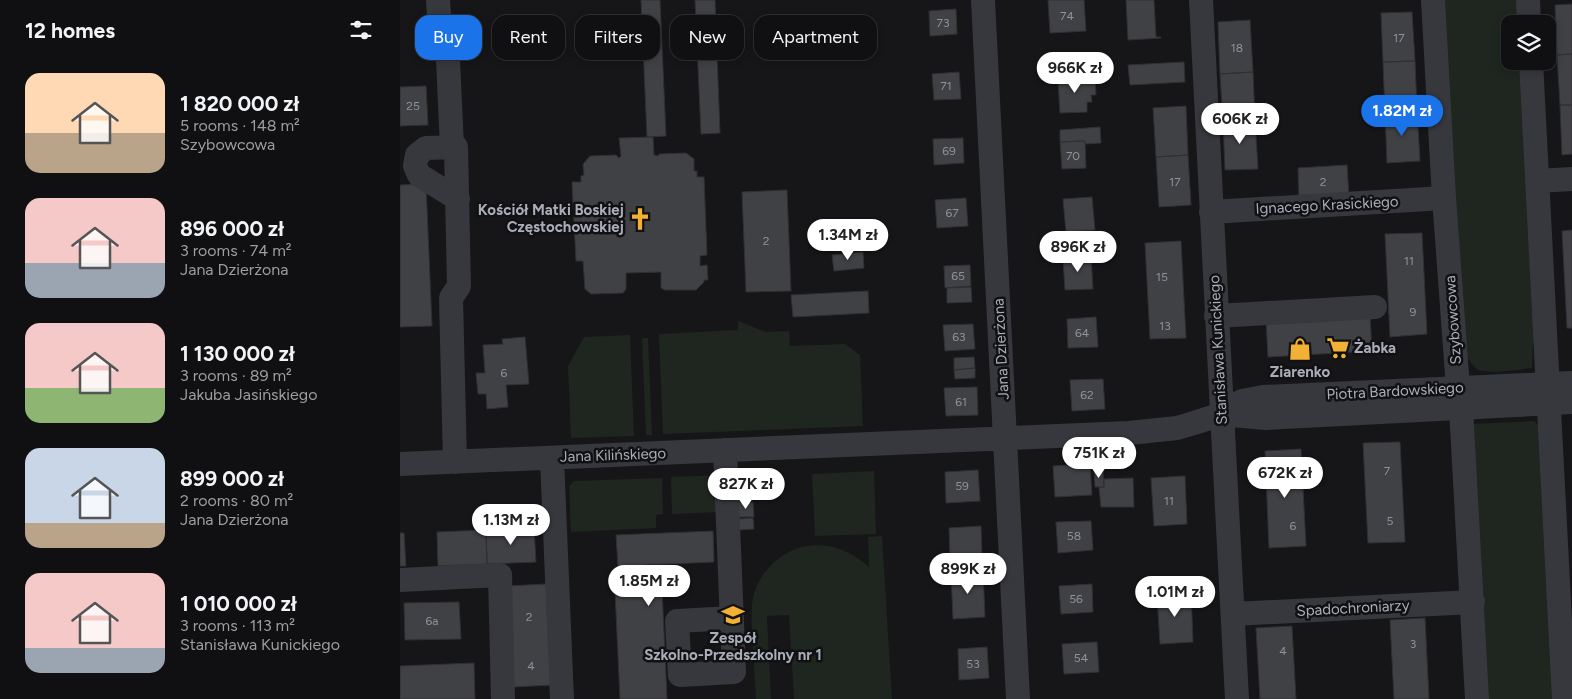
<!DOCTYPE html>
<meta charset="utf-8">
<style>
body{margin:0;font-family:Figtree,sans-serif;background:#1e1e20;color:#f1f3f6;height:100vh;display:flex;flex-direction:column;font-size:19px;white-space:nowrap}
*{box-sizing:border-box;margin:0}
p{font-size:16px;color:#9c9d9f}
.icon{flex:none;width:28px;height:28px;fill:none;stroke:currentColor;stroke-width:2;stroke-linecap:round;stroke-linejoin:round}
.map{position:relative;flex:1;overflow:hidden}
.drawer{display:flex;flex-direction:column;background:#101012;width:400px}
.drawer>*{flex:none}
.banner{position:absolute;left:15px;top:15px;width:475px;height:45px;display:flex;gap:10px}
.fabs{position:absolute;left:1101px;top:15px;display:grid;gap:10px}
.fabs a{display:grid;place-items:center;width:55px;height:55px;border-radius:10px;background:#101012;box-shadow:0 2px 8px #0003,0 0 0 1px #303032;font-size:25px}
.price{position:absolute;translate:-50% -42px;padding:0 11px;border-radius:18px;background:#fff;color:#222;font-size:16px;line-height:32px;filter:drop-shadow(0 1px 2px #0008)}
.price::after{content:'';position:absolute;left:50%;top:30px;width:15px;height:11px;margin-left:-8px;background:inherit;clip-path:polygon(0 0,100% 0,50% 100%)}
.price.on{background:#1a73e8;color:#fff}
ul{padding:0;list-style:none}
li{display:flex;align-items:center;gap:15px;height:125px;padding:0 25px}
li span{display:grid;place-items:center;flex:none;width:140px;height:100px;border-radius:15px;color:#555}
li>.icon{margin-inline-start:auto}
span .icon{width:60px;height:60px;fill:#fffc;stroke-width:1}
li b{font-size:21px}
h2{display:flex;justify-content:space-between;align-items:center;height:60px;padding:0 25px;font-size:21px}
.chip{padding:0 18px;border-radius:15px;background:#101012;box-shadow:0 2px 8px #0003,0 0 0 1px #303032;font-size:18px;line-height:45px}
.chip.on{background:#1a73e8;color:#fff}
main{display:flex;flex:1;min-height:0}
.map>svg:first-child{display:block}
.green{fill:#1e261f}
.building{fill:#404145;stroke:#303034}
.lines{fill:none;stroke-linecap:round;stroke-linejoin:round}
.minor{stroke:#37383d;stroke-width:24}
.labels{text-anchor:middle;stroke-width:5;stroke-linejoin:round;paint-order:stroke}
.number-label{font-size:12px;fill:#8e929b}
.street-label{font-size:15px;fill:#a8adb8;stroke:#111113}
.poi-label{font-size:15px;font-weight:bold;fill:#a8adb8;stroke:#111113}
</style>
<main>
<section class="drawer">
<h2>12 homes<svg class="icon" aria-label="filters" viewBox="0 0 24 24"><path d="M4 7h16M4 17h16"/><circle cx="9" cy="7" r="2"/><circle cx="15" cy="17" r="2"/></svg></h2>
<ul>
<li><span style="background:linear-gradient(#ffd9b3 60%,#b9a48a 0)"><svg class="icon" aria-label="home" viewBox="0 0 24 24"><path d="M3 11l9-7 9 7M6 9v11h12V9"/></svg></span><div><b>1 820 000 zł</b><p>5 rooms · 148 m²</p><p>Szybowcowa</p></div></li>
<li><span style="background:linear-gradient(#f6c9c9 65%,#9aa5b1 0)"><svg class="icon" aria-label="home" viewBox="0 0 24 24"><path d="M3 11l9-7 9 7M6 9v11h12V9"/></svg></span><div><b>896 000 zł</b><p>3 rooms · 74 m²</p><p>Jana Dzierżona</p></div></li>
<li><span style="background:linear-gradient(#f6c9c9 65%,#8fb573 0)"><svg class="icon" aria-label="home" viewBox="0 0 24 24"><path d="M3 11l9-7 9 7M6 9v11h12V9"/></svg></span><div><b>1 130 000 zł</b><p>3 rooms · 89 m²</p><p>Jakuba Jasińskiego</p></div></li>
<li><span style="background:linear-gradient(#c9d6e8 75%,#b9a48a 0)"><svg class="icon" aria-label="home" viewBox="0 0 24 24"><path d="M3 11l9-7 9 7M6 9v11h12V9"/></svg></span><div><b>899 000 zł</b><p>2 rooms · 80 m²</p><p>Jana Dzierżona</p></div></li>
<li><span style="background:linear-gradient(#f6c9c9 75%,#9aa5b1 0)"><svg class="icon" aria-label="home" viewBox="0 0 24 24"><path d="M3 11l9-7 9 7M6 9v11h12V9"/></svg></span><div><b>1 010 000 zł</b><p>3 rooms · 113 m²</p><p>Stanisława Kunickiego</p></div></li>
</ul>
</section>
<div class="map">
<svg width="1172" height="699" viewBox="0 0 1172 699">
<rect width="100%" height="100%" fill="#161618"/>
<!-- green -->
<path class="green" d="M1033 0H1128L1129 24H1110V61H1131L1146 344 1133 343 1132 368C1120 369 1086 375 1077 369 1070 364 1067 356 1064 349Z
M338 321 366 332 389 331 390 346 445 344 460 355 463 426 263 434 259 334 338 330Z
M230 335 234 436 171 438 168 366 184 337Z
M242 338H248L252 435H246Z
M1134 421 1137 424 1150 423 1164 699H1077L1071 424Z
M474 471 476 534 415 536 412 474Z
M320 475 321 512 272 514 271 477Z
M262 478 263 514 256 515V528L171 532 169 486 174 481Z
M482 536 492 699H394L389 615 367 616 371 699H356C355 681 354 663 353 646 352 632 351 617 352 604 355 577 376 554 402 547 428 541 450 550 469 567L468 537Z"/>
<!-- building -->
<path class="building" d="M241 0H260L266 136 247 137Z
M295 0H315L320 133 301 134Z
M648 0H684L686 31 650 33Z
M726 0H754L756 37H761V38L728 40Z
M1172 4V54L1157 55 1155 5Z
M556 9 557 34 530 36 529 11Z
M1012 12 1015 61 983 62 981 13Z
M850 20 853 72 820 74 818 22Z
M1172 54V105H1160L1157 55Z
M1015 61 1017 110 985 112 983 62Z
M784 62 785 82 730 85 728 65Z
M559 72 561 99 534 100 532 74Z
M853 72 855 120 823 121 820 74Z
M668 73 672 79 695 78 696 95H691L692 102H687V112L660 113 658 80 662 74Z
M26 86 28 125 0 126V87Z
M1160 105H1172V154L1162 155Z
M786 106 788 155 756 157 753 108Z
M1017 110 1020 161 987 163 985 112Z
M855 120 858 169 825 170 823 121Z
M700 127 701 143 685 144V141L660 142V130Z
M253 137 254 156 255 155 258 156 259 154 286 153 294 159V171H297V177H304L307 255 300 256V266L307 265 308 280H304V282L296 290H265L261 288V272L226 273V289L223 293 191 294 185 289 183 261H176L172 182H181V176L184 175 183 164 190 156 216 155 219 158 221 156 219 138Z
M563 138 564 163 534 165 533 139Z
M685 141 686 168 662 169 660 142Z
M788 155 791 205 759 207 756 157Z
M947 165 949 197 899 199 898 168Z
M26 184 32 326 0 327V185Z
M387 190 391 291 346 292 342 192Z
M692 197 695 230 666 232 663 199Z
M566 198 568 226 537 228 535 200Z
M1172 230V328H1167L1162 231Z
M1022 233 1027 334 990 337 985 234Z
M781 241 786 338 750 339 745 243Z
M463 252 464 268 434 271 432 255Z
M691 256 693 289 665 290 663 258Z
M570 265 571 286 545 288 544 266Z
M571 287 572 302 547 303V288Z
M468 291 469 313 393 317 391 295Z
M970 316 972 351 868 357 866 321Z
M696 317 698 347 668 348 667 319Z
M573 324 575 349 545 351 543 325Z
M125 337 129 384 106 385 108 407 87 409 86 394H78L76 373H85L83 345 103 344 102 339Z
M574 357 575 368 554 370V358Z
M575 368V378L555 379 554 370Z
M703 379 705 409 672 411 670 380Z
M577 387 578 415 546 416 544 388Z
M1000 442 1005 542 968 543 963 443Z
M901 449 906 546 869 548 865 451Z
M690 464 692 495 655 497 653 466Z
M578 470 580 501 546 503 545 472Z
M703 470 704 487H695L694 471Z
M785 476 787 524 754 526 751 478Z
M733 478 734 507H701L699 487H704V479Z
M352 484 353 500H338L337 485Z
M338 502H353L354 517H338Z
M353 518 354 529 339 530V519Z
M691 521 693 550 658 553 656 522Z
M581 526 582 556 550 558 549 528Z
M134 528 136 562 87 564 86 530Z
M86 530 87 564 38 566 37 532Z
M313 531 314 562 245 565 246 590 262 589 267 699H220L215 591H222L221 566H218L216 535Z
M0 533H4L6 566H0Z
M583 571 585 617 553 619 551 573Z
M146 584 152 685 113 687 108 586Z
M692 584 693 612 661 614 659 586Z
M791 593 793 642 760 644 757 595Z
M59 602 61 639 5 640 4 603Z
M1025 618 1029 699H994L990 620Z
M892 626 896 699H860L856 628Z
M697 642 699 672 664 674 662 644Z
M587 647 589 678 559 680 558 649Z
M74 663 75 699H0V666Z"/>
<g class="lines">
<!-- minor -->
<path class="minor" d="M38 0 41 47 48 59 52 147
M583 0 618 699
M801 0C812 233 825 466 837 699
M1033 0 1044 198 1058 388 1061 408 1077 699
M1128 0 1129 24
M1131 61 1164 699
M1137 181 1172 179
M811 212 1044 198
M816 316 975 307
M822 414 865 418 1172 402
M325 450 334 672 280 675 277 621 332 618
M152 458 162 699
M55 462 51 298 59 286 56 147 26 148 17 155 15 166 19 175 58 199
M0 464 729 433 777 428 794 423 822 414 842 401 863 397 1172 383
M0 580 100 575 103 699
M833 614 1073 602"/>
</g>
<!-- icons -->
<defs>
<symbol id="church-bare" viewBox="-9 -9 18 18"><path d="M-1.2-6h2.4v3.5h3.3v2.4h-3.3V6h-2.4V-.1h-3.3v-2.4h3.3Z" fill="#f2b134" stroke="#111113" stroke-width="2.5" paint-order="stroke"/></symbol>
<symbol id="supermarket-bare" viewBox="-9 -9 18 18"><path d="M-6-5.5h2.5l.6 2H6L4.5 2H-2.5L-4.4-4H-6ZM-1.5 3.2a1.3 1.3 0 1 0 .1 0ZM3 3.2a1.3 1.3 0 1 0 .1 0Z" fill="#f2b134" stroke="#111113" stroke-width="2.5" paint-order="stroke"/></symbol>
<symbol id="shop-bare" viewBox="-9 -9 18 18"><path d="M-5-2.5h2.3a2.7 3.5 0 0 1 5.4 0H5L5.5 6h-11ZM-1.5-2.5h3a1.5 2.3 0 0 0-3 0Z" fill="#f2b134" stroke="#111113" stroke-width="2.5" paint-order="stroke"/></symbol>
<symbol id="school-bare" viewBox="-9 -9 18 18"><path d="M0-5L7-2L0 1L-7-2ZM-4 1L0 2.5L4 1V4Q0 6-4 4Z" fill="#f2b134" stroke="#111113" stroke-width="2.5" paint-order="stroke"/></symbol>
</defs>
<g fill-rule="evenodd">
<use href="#church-bare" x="224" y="203" width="32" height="32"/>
<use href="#supermarket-bare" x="922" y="332" width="32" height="32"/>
<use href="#shop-bare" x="884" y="333" width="32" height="32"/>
<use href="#school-bare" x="317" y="599" width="32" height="32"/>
</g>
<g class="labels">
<!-- number labels -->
<g class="number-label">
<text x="667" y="20">74</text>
<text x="543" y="27">73</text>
<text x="999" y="42">17</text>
<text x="837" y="52">18</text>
<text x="546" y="90">71</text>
<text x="13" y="110">25</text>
<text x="549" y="155">69</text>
<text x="673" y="160">70</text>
<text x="775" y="186">17</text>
<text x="923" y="186">2</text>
<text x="552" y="217">67</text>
<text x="366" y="245">2</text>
<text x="1009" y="265">11</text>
<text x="558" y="280">65</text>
<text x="762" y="281">15</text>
<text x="1013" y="316">9</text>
<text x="765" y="330">13</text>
<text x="682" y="337">64</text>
<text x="559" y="341">63</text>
<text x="104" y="377">6</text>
<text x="687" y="399">62</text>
<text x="561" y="406">61</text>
<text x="987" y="475">7</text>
<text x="562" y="490">59</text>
<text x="769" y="505">11</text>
<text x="990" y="525">5</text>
<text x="893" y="530">6</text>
<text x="674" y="540">58</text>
<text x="676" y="603">56</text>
<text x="129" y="621">2</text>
<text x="32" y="625">6a</text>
<text x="1013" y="648">3</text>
<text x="883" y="655">4</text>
<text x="681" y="662">54</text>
<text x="573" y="668">53</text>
<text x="131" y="670">4</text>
</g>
<!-- street labels -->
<g class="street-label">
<text transform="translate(927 205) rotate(-3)" y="5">Ignacego Krasickiego</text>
<text transform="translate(1053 320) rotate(-94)" y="5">Szybowcowa</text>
<text transform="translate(601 349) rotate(-93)" y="5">Jana Dzierżona</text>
<text transform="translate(818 350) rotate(-93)" y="5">Stanisława Kunickiego</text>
<text transform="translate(995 391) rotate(-3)" y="5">Piotra Bardowskiego</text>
<text transform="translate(213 455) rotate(-2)" y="5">Jana Kilińskiego</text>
<text transform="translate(953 608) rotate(-3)" y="5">Spadochroniarzy</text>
</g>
<!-- poi labels -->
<g class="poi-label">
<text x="224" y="215" text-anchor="end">Kościół Matki Boskiej<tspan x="224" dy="17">Częstochowskiej</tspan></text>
<text x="954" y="353" text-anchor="start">Żabka</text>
<text x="900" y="377">Ziarenko</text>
<text x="333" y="643">Zespół<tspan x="333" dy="17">Szkolno-Przedszkolny nr 1</tspan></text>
</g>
</g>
</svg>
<div class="fabs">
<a><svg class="icon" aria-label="layers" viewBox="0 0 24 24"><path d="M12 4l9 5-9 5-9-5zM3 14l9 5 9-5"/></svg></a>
</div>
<b class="price" style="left:675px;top:94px">966K zł</b>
<b class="price on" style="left:1002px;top:137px">1.82M zł</b>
<b class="price" style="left:840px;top:145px">606K zł</b>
<b class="price" style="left:448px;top:261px">1.34M zł</b>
<b class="price" style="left:678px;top:273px">896K zł</b>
<b class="price" style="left:699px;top:479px">751K zł</b>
<b class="price" style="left:885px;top:499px">672K zł</b>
<b class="price" style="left:346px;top:510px">827K zł</b>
<b class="price" style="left:111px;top:546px">1.13M zł</b>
<b class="price" style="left:568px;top:595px">899K zł</b>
<b class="price" style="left:249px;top:607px">1.85M zł</b>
<b class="price" style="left:775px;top:618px">1.01M zł</b>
<div class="banner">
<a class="chip on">Buy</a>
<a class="chip">Rent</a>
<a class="chip">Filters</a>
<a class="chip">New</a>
<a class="chip">Apartment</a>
</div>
</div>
</main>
